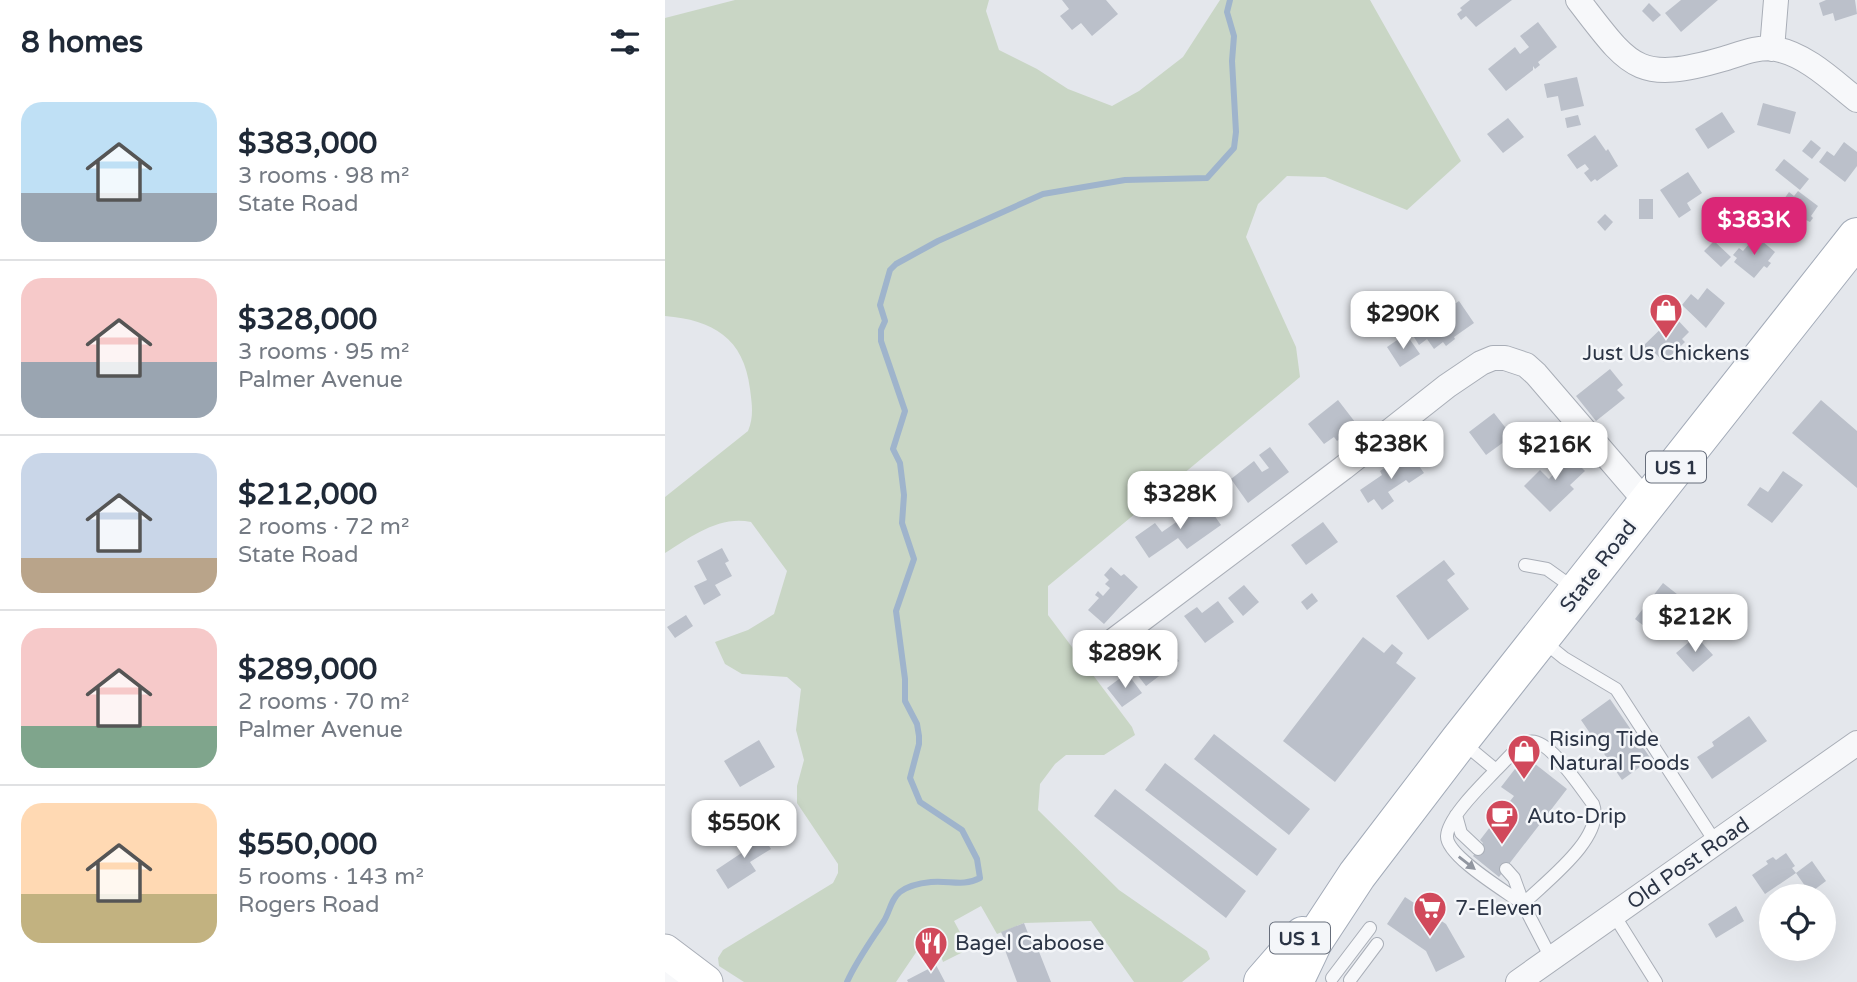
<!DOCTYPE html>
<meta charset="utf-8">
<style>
body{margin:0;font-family:"Varela Round",sans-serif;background:#f6f6f7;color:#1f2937;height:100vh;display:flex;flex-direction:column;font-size:26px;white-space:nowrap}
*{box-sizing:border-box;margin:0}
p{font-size:23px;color:#747a83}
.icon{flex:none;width:38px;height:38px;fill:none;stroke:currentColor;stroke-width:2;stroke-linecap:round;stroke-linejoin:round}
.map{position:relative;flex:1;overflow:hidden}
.side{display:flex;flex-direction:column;background:#fff;width:665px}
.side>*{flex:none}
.buttons{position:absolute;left:1094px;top:884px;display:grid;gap:14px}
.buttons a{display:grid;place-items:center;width:77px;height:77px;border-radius:50%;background:#fff;box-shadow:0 7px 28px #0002;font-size:35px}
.price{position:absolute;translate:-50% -60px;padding:0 16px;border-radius:14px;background:#fff;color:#222;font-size:23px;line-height:46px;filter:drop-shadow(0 2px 4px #0008)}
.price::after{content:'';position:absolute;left:50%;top:42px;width:21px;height:16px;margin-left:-10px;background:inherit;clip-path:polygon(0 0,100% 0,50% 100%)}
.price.current{background:#db2777;color:#fff}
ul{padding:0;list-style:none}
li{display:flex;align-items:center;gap:21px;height:175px;padding:0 21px}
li+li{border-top:2px solid #e0e1e3}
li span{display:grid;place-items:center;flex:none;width:196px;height:140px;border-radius:21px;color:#555}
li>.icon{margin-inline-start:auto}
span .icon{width:84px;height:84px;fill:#fffc;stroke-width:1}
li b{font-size:30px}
h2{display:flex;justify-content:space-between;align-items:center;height:84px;padding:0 21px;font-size:30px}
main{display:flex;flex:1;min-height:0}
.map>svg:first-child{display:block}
.green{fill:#c9d6c5}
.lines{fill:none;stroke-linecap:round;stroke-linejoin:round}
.stream{stroke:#9fb4cc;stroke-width:6}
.building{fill:#bbc0ca}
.lane-casing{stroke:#a9aeb7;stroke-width:14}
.street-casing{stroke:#a9aeb7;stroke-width:26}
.secondary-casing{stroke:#a9aeb7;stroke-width:35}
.primary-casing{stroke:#a3abb8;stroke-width:40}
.lane{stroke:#f7f8fa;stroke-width:12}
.street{stroke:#f7f8fa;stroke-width:24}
.secondary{stroke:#fff;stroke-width:33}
.primary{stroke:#fff;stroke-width:38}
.oneway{fill:#9196a0}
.labels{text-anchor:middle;stroke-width:5;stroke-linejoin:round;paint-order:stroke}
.shield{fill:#f4f6f9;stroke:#676e7b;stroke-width:2}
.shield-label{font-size:19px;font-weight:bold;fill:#2b3445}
.poi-label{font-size:21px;fill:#2b3445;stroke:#f4f6f9;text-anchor:start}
.street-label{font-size:21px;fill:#2b3445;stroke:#f4f6f9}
</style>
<main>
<section class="side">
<h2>8 homes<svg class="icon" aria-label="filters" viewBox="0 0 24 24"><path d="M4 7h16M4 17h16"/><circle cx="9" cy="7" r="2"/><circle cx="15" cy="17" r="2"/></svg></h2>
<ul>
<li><span style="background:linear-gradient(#bfe0f5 65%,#9aa5b1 0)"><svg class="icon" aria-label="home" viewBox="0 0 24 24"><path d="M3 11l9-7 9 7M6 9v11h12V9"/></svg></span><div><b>$383,000</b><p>3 rooms · 98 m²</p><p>State Road</p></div></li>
<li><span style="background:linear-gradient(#f6c9c9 60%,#9aa5b1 0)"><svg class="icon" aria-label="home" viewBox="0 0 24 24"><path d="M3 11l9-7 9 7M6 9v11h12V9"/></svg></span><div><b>$328,000</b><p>3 rooms · 95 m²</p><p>Palmer Avenue</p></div></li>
<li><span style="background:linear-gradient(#c9d6e8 75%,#b9a48a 0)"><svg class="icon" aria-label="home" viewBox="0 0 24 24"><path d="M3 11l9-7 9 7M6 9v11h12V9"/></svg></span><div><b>$212,000</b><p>2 rooms · 72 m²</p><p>State Road</p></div></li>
<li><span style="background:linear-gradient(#f6c9c9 70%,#7fa58c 0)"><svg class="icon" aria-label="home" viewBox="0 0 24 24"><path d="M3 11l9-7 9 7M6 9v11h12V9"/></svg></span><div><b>$289,000</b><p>2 rooms · 70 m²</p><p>Palmer Avenue</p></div></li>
<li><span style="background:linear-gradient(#ffd9b3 65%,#c2b280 0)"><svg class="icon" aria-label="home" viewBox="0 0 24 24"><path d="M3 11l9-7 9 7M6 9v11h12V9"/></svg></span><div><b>$550,000</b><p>5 rooms · 143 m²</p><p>Rogers Road</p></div></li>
</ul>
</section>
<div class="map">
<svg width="1192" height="982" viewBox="0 0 1192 982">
<rect width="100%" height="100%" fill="#e4e7ec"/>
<!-- green -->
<path class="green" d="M70 0H324L321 11 334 50 372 69 403 89 447 106 474 91 518 57 555 0H705L796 161 742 210 660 177 622 176 593 204 581 237 631 347 635 377 383 586V615L467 727 470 735 439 755H401L390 764 375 784 373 810 454 890 542 951 545 959 517 982H469L426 921 359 923 332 934 316 906 289 921 304 949 278 962 268 933 252 951 231 982H79L54 966 53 958 58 950 168 883 173 873V864L132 803V786L139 760 131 730 136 689 122 677 77 674 60 664 50 642 83 630 109 614 122 571 86 522C55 515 25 537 0 553V497L83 431C89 416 87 405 85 389 79 338 48 320 0 316V18Z"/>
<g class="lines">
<!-- stream -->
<path class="stream" d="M182 982C192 960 206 941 219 921 225 911 226 899 235 892 244 885 256 883 266 882 284 880 298 887 315 878L312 859 297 830 255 802 245 778 254 744V736L252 724 240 701V679L231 611 249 559 237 523 239 495 235 463 228 449 240 411 216 341V330L220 321 215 305 225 270 231 264 273 241 378 194 460 180 542 178 569 148 571 132 567 61 569 36 562 12 565 0"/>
</g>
<!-- building -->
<path class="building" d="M397 0H441L453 14 427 36 416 23 407 30 395 16 404 9Z
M805 0H847L811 27 801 16 796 20 792 14 797 10 795 8Z
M1016 0H1053L1016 32 1000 13Z
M1161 0H1190L1192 14 1170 21 1168 13 1158 16 1154 3Z
M984 3 996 15 988 22 977 11Z
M873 22 892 47 873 62 875 65 870 69 868 66V70L841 91 823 69 850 47 855 54 864 47 855 36Z
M912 77 919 106 896 111 893 96 882 98 879 84Z
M1098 103 1131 112 1125 134 1092 125Z
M1057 112 1070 132 1043 149 1030 129Z
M913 115 916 125 902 128 900 118Z
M843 118 859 137 838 153 822 134Z
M930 135 941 151 943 149 953 166 932 181 930 179 926 182 919 173 924 169 920 164 912 169 902 155Z
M1146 140 1156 148 1147 159 1137 151Z
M1179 142 1192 152V166L1180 182 1154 162 1162 151 1169 156Z
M1119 159 1144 179 1135 190 1110 170Z
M1023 172 1037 193 1022 203 1026 210 1014 218 995 190Z
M1133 191 1153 206 1146 216 1148 218 1145 222 1141 220 1134 230 1113 215 1123 202 1119 199 1124 192 1129 196Z
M974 199H988V219H974Z
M940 214 948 222 940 231 932 222Z
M1091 236 1110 252 1103 261 1106 263 1102 268 1099 266 1089 278 1069 262 1072 258 1068 255 1074 248 1078 251Z
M1049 241 1066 257 1056 267 1039 251Z
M1042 288 1060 303 1041 328 1017 305 1026 294 1033 300Z
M794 301 809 323 789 337 790 339 781 346 778 342 769 349 762 339 754 345 747 334 776 314 772 308 775 305 779 311Z
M1009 316 1024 332 1017 339 1020 342 999 362 989 352 984 358 975 349Z
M741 334 755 354 735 367 722 347Z
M945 369 958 385 952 390 960 398 931 421 911 396Z
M673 400 690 422 679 431 681 434 672 441 669 437 659 444 643 424Z
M1156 400 1192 431V488L1127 433Z
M829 413 847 436 821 455 804 432Z
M605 447 624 472 583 503 566 479 589 461 597 472 604 468 594 455Z
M900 451 920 471 905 485 909 489 885 512 859 486 875 470 884 479 890 472 884 467Z
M737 456 740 461 747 456 759 473 744 483 741 480 723 492 729 501 717 510 709 499 703 503 695 490 717 475 715 471Z
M1118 471 1138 485 1107 523 1082 505 1095 487 1103 492Z
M540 502 556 525 522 549 513 538 484 558 470 537 490 523 497 532Z
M658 522 673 542 641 565 626 545Z
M57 548 64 561 60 563 67 576 50 585 56 595 39 605 29 586 42 580 32 561Z
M779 560 790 574 782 580 804 609 763 640 731 596Z
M446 567 456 576 459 574 473 587 439 624 423 610 434 598 430 595 433 591 438 596 445 588 440 584 444 580 439 575Z
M998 583 1022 602 994 638 970 619Z
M579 585 594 602 578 616 563 598Z
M647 593 653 601 642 610 636 602Z
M553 601 569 622 540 643 519 616 532 607 537 613Z
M21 615 28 626 10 638 2 627Z
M1031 636 1048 655 1028 672 1011 653Z
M698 637 719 653 727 644 738 653 731 663 751 678 670 782 618 741Z
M498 639 514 661 481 686 464 664Z
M462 673 477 693 457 707 442 688Z
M945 699 986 759 957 780 916 720Z
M1084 716 1102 741 1047 779 1032 757 1049 746 1047 742Z
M549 734 645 809 624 835 529 759Z
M94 740 110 767 75 787 59 761Z
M860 756 902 789 834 877 808 856 818 843 815 840 849 796 836 787Z
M500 763 612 849 592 876 480 790Z
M450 789 581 891 561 918 429 816Z
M94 830 106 849 85 862 91 871 63 889 51 870 78 852 73 844Z
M1121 853 1130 866 1127 868 1131 873 1100 894 1087 875 1103 864 1101 861 1108 857 1111 860Z
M1147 861 1161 881 1145 893 1131 873Z
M740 897 781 924 800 957 771 972 761 951 722 924Z
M1071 906 1079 921 1051 938 1043 924Z
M359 923 366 941 369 939 386 982H352L340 950 344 949 336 932Z
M271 965 280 982H243L242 980Z"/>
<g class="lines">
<defs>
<path id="lane" d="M860 565 882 569 910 589
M878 641 899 658 951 689 1051 843
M797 742 831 770C840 762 852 745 864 742 883 736 917 790 928 804 941 837 880 882 858 904L886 958
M831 770C818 784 783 817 782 836 781 856 842 892 858 904
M791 815 796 833 813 849
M841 869 849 878 858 903
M949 915 991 982
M667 978 705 928
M685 980 712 944"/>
<path id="street" d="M913 0C965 67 971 84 1058 59 1075 54 1093 46 1111 49 1142 55 1168 81 1192 100
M1107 49 1111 0
M436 650 678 468 782 386 816 363 828 358H840L861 365 871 374 982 503
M6 956 7 982
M853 982 1192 743"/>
<path id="secondary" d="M0 951 41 982"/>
<path id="primary" d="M598 982 638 936
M629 982 648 942 692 875 795 740 1192 237"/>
</defs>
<!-- lane casing -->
<use href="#lane" class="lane-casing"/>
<!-- street casing -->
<use href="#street" class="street-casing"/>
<!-- secondary casing -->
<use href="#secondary" class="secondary-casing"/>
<!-- primary casing -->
<use href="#primary" class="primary-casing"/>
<!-- lane -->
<use href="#lane" class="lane"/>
<!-- street -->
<use href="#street" class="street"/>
<!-- secondary -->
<use href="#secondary" class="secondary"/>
<!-- primary -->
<use href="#primary" class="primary"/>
</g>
<!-- one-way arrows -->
<defs><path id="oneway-solid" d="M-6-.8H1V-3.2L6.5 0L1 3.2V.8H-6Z" transform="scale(1.75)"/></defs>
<use class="oneway" href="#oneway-solid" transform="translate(802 863) rotate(38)"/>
<!-- icons -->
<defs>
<symbol id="shop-pin" viewBox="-11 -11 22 30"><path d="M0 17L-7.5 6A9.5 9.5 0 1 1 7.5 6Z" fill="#d1495b" stroke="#f4f6f9"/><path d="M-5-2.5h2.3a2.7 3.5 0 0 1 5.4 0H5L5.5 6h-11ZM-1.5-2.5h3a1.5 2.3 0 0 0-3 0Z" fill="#fff"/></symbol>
<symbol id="cafe-pin" viewBox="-11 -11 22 30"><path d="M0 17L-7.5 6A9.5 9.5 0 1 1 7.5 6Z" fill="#d1495b" stroke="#f4f6f9"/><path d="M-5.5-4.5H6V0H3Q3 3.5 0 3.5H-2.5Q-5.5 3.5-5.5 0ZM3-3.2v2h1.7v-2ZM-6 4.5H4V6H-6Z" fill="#fff"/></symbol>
<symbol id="supermarket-pin" viewBox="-11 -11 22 30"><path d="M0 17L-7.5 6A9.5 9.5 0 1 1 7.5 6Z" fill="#d1495b" stroke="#f4f6f9"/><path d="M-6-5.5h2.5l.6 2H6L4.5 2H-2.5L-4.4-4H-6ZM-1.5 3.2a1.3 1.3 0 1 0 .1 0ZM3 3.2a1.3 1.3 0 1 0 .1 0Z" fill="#fff"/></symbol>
<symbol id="restaurant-pin" viewBox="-11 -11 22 30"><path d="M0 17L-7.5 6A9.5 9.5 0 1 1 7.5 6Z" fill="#d1495b" stroke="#f4f6f9"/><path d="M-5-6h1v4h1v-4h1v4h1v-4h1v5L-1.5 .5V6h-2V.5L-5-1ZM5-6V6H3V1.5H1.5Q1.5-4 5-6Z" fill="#fff"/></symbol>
</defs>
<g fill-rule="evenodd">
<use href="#shop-pin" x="982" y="291" width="38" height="52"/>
<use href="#shop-pin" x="840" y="732" width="38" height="52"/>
<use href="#cafe-pin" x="818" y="797" width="38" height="52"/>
<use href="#supermarket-pin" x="746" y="889" width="38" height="52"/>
<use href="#restaurant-pin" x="247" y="924" width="38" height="52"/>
</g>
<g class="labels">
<!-- shield labels -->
<g class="shield">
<rect x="981" y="451.5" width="60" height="31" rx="5"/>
<rect x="605" y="922.5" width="60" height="31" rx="5"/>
</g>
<g class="shield-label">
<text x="1011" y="474">US 1</text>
<text x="635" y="945">US 1</text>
</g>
<!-- poi labels -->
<g class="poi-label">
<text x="1001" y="360" text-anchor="middle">Just Us Chickens</text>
<text x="884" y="746">Rising Tide<tspan x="884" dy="24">Natural Foods</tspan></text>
<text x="862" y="823">Auto-Drip</text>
<text x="790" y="915">7-Eleven</text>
<text x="290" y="950">Bagel Caboose</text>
</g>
<!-- street labels -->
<g class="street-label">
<text transform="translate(933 566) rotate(-52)" y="7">State Road</text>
<text transform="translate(1023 863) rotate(-35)" y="7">Old Post Road</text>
</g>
</g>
</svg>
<div class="buttons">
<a><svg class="icon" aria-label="locate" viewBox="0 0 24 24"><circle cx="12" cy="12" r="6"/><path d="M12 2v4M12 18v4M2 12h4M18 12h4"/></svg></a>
</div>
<b class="price current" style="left:1089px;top:257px">$383K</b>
<b class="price" style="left:738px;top:351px">$290K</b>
<b class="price" style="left:726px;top:481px">$238K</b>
<b class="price" style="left:890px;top:482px">$216K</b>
<b class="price" style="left:515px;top:531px">$328K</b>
<b class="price" style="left:1030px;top:654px">$212K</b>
<b class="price" style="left:460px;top:690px">$289K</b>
<b class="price" style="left:79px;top:860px">$550K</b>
</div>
</main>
